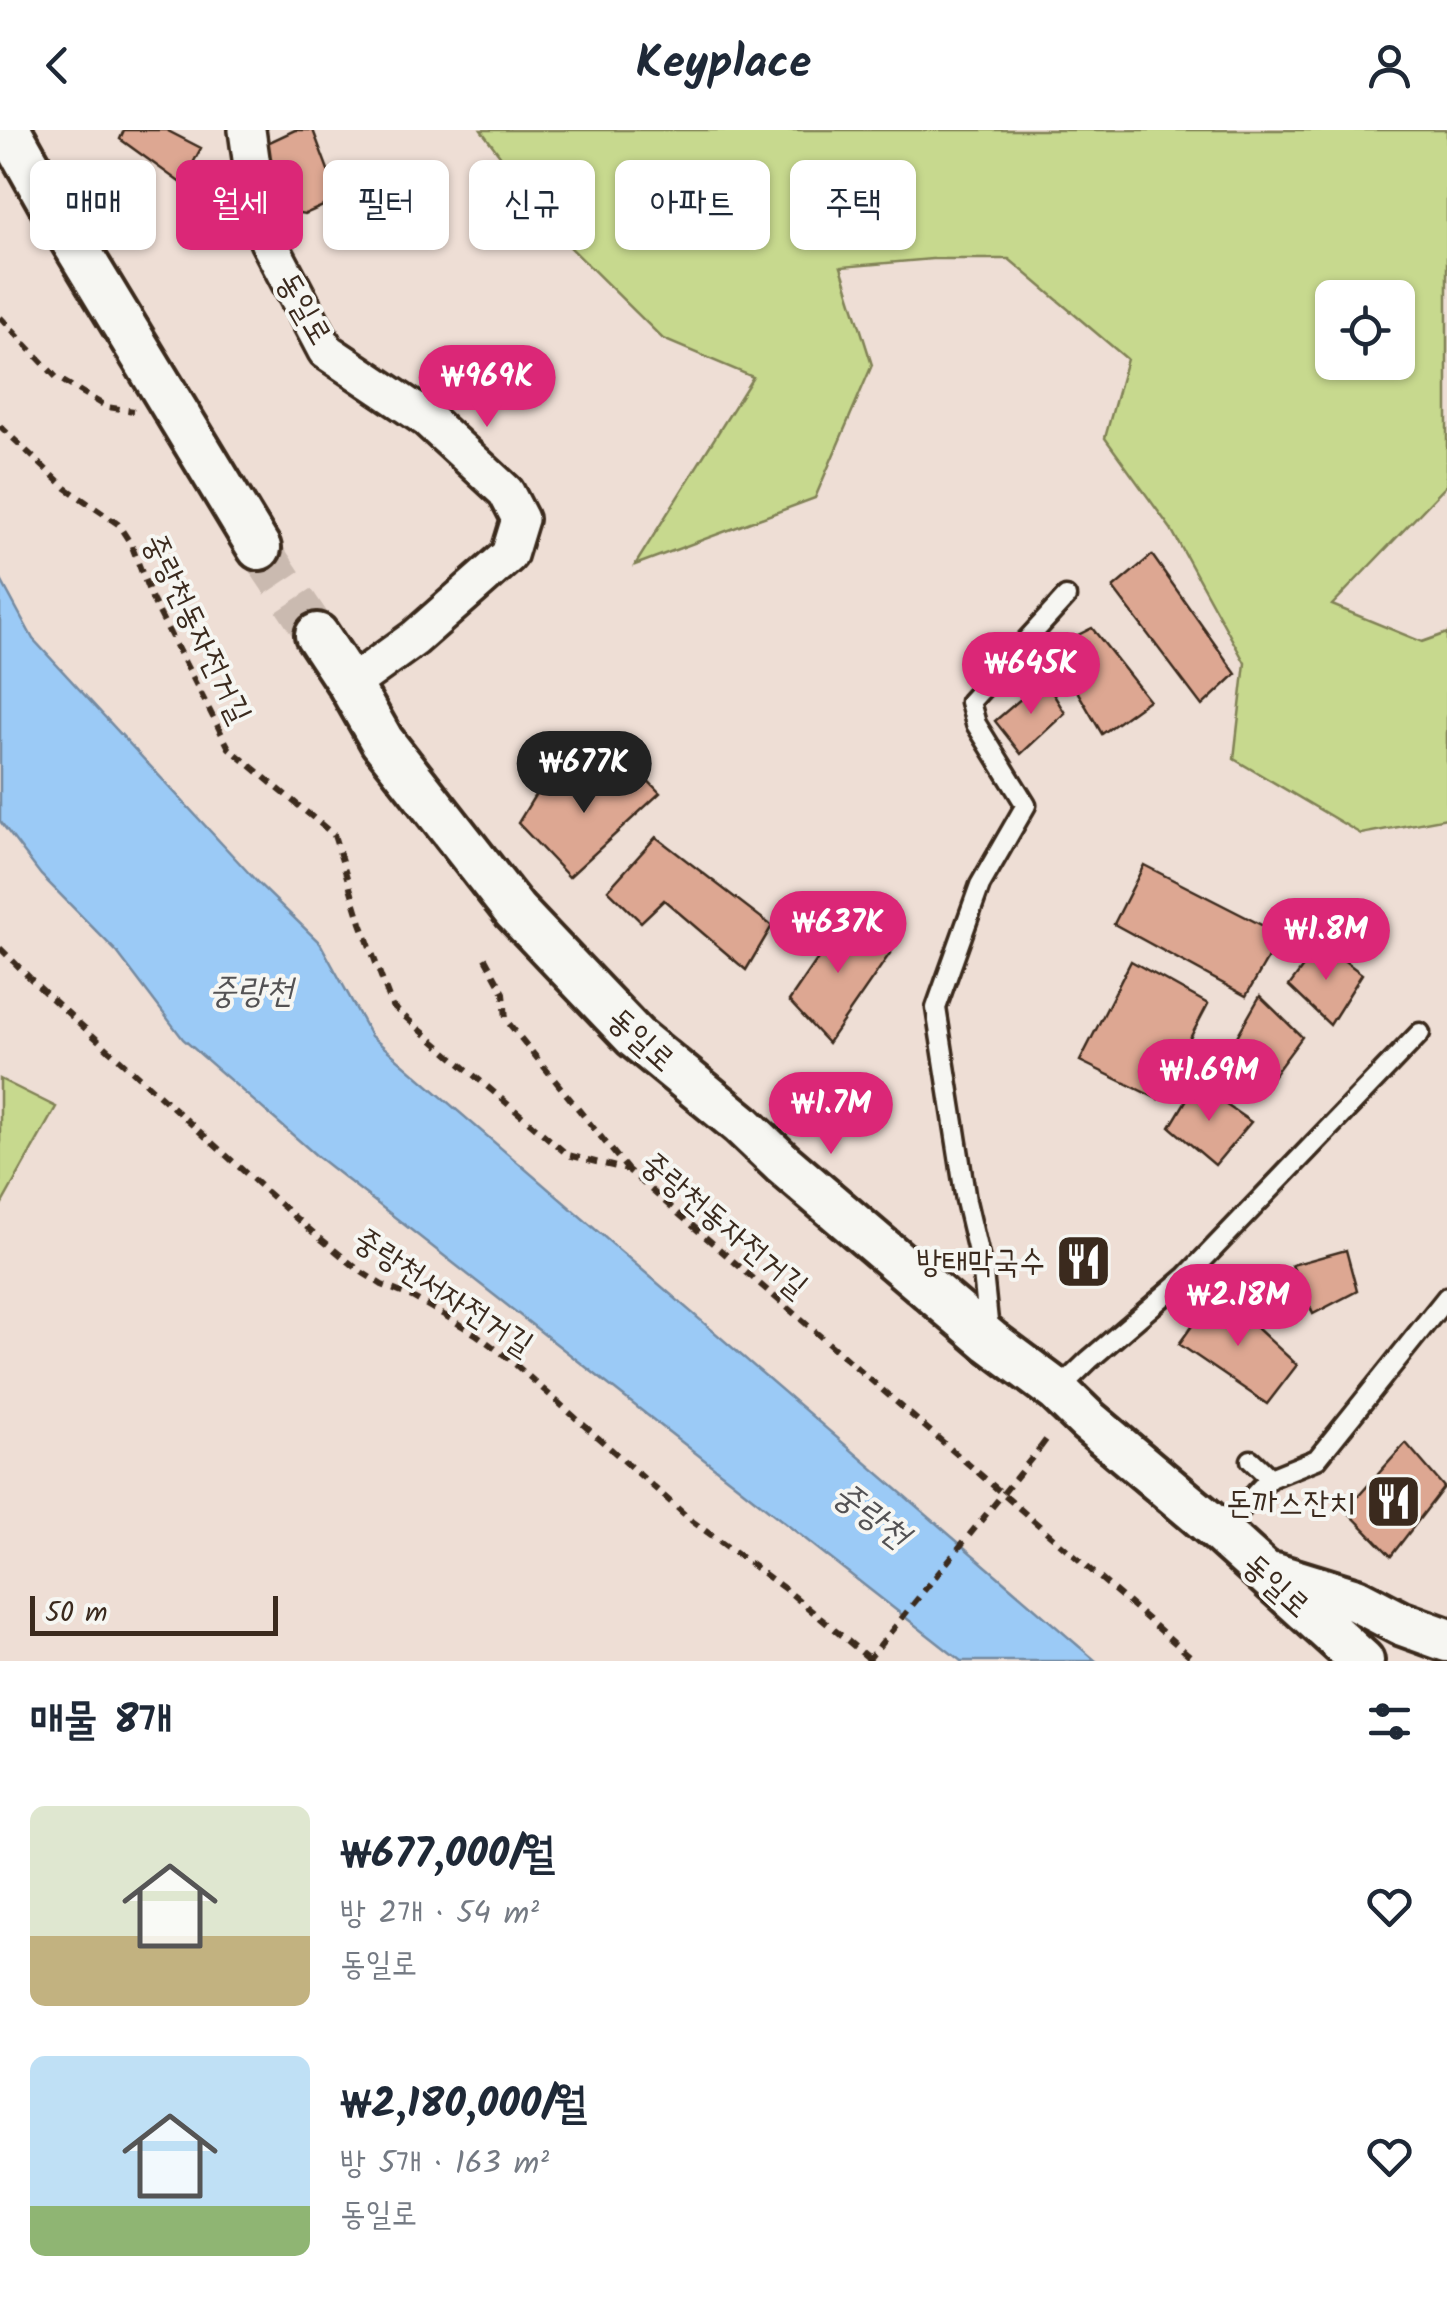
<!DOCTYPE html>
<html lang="ko">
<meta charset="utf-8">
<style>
body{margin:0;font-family:Kalam,"Poor Story",sans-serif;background:#f2f2f3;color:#1f2937;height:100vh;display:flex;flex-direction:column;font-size:38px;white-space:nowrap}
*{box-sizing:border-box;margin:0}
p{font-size:32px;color:#747a83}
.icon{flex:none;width:55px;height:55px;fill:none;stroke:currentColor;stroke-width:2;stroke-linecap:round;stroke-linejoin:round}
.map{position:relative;height:1531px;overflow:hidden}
.drawer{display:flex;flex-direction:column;background:#fff;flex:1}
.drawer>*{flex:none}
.hud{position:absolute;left:30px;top:30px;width:1388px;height:90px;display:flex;gap:20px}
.fabs{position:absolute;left:1315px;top:150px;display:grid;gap:20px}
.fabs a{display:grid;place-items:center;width:100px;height:100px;border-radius:15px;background:#fff;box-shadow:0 2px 8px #0004;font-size:50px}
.scale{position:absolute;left:30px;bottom:25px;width:248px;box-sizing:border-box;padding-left:10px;border:5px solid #3b2a1e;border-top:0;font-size:28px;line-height:35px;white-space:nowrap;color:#3b2a1e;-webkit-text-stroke:8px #f6f6f2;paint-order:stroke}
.price{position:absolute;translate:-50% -85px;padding:0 22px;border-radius:35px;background:#db2777;color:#fff;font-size:32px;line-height:65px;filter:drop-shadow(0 2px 5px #0008)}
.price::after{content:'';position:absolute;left:50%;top:60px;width:30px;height:22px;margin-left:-15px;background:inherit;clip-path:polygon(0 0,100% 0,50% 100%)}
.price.selected{background:#222;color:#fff}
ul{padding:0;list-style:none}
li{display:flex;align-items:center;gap:30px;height:250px;padding:0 30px}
li span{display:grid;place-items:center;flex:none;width:280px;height:200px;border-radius:15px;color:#555}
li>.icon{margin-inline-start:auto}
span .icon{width:120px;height:120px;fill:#fffc;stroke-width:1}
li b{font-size:42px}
h2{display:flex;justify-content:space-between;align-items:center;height:120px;padding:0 30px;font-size:42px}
.pill{padding:0 35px;border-radius:15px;background:#fff;box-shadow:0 2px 8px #0004;font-size:35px;line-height:90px}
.pill.selected{background:#db2777;color:#fff}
header{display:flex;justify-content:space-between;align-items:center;height:130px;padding:0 30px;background:#fff;font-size:45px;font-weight:600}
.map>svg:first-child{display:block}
.green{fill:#c7d98e;stroke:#818256;stroke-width:2.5;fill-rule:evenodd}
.water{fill:#9bcaf6;stroke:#758aa0;stroke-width:2.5}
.building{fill:#dda792;stroke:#3b2a1e;stroke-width:2.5}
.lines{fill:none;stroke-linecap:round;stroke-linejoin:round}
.tertiary-tunnel{stroke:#cabab0;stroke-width:42;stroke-dasharray:42 21;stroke-linecap:butt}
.service-casing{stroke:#3b2a1e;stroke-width:25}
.minor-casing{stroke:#3b2a1e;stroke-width:42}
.tertiary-casing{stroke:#3b2a1e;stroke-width:50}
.path{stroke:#3b2a1e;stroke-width:6;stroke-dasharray:10 8;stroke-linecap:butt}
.service{stroke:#f6f6f2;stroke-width:18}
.minor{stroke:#f6f6f2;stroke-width:35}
.tertiary{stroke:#f6f6f2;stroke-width:42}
.path-bridge{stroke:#3b2a1e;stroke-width:6;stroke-dasharray:10 8;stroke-linecap:butt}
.labels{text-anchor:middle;stroke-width:8;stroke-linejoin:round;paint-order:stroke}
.street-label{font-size:32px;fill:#3b2a1e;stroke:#f6f6f2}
.poi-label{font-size:32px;fill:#3b2a1e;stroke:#f6f6f2;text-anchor:end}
.water-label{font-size:35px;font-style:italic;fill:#535254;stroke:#f6f6f2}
</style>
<header><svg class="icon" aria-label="back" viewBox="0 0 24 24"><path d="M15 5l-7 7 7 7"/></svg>Keyplace<svg class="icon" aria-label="person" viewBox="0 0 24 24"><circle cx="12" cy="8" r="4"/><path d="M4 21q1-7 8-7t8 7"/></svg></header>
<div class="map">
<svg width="1447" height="1531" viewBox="0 0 1447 1531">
<rect width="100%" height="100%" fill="#eeded5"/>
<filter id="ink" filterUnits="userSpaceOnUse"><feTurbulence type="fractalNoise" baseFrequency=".01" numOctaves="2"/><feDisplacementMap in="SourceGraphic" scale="20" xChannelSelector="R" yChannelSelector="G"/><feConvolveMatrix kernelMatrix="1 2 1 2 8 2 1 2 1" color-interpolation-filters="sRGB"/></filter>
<g filter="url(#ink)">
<!-- green -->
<path class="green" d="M481 0H1447V355L1332 475 1422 512 1447 503V688L1361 704 1234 629 1245 533 1171 399 1105 308 1127 229 1009 129H932L841 137 872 235 815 368 635 435 753 247 663 209 564 111ZM1332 168H1398V232H1332Z
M0 949 56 977 0 1077Z"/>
<!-- water -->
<path class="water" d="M0 448 33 509 258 753 320 813 371 906 1096 1531H961L318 1027 183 909 117 822 41 745 0 691Z"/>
<!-- building -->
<path class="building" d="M124 0H166L201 18 182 54 120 9Z
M295 0H313L339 69 305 84 268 78 263 15Z
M1152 425 1236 544 1202 576 1113 458Z
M1092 498 1149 570 1102 604 1052 518Z
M1044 549 1065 583 1021 624 995 591Z
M629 631 660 663 569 747 518 693 549 642 586 672Z
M656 707 772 796 746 840 664 770 641 792 608 760Z
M1144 735 1281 805 1246 866 1114 794Z
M822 781 893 819 828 913 789 871 834 805 815 797Z
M1321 813 1362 844 1330 895 1289 856Z
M1131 831 1208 874 1158 969 1080 931Z
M1260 866 1302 907 1259 965 1223 931Z
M1196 954 1251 992 1215 1035 1170 997Z
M1346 1120 1357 1161 1313 1184 1292 1135Z
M1217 1161 1297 1235 1267 1274 1179 1214Z
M1406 1313 1444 1357 1391 1426 1346 1380Z"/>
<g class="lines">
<!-- tertiary-tunnel -->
<path class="tertiary-tunnel" d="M259 418 317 505"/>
<defs>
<path id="service" d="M989 1201 983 1143 966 1071 936 878 980 755 1026 675 976 594 970 572 1066 467
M1057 1261 1089 1230 1187 1146 1420 903
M1251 1330 1270 1348 1317 1329 1447 1167
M1220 1402 1270 1348"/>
<path id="minor" d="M247 0 253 43 268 111 326 221 427 289 506 362 520 389 509 425 415 508 350 555"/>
<path id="tertiary" d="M9 0 54 80 259 418
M317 505 350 555 382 611 515 781 635 907 741 994 783 1034 990 1211 1057 1261 1088 1291 1220 1402 1362 1531
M1275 1445 1356 1470 1400 1493 1447 1510"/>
</defs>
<!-- service casing -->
<use href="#service" class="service-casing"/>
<!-- minor casing -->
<use href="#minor" class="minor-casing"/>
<!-- tertiary casing -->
<use href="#tertiary" class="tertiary-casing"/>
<!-- path -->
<path class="path" d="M0 187 56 247 107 277 134 281
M0 296 66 358 118 394 131 414 152 469 229 618 334 705 361 793 392 876 568 1025 628 1040 1196 1531
M0 818 40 858 298 1090 360 1141 382 1155 412 1167 444 1185 477 1205 508 1228 692 1391 789 1462 872 1531
M485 828 504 863 506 890 627 1039
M1040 1318 1048 1307"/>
<!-- service -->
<use href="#service" class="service"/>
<!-- minor -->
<use href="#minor" class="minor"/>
<!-- tertiary -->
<use href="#tertiary" class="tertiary"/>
<!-- path-bridge -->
<path class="path-bridge" d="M867 1531 1040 1318"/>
</g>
</g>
<!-- icons -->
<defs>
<symbol id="restaurant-square" viewBox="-11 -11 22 22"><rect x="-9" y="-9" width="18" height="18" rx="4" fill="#3b2a1e" stroke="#f6f6f2"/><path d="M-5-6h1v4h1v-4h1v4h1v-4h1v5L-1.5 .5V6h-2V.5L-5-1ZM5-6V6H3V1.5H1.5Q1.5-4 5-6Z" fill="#fff"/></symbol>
</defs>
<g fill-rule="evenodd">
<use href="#restaurant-square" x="1052" y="1100" width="63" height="63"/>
<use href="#restaurant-square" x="1362" y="1340" width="63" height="63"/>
</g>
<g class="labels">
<!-- street labels -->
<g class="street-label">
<text transform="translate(305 178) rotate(60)" y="11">동일로</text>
<text transform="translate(198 498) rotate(64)" y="11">중랑천동자전거길</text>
<text transform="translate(642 909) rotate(42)" y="11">동일로</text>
<text transform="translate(725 1094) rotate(40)" y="11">중랑천동자전거길</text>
<text transform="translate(444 1161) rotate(33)" y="11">중랑천서자전거길</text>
<text transform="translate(1277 1455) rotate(42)" y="11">동일로</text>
</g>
<!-- poi labels -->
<g class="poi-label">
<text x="1045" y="1142">방태막국수</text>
<text x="1355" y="1383">돈까스잔치</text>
</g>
<!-- water labels -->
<g class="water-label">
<text x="251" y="872">중랑천</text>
<text transform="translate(872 1384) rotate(37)" y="12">중랑천</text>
</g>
</g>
</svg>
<div class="fabs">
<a><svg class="icon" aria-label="locate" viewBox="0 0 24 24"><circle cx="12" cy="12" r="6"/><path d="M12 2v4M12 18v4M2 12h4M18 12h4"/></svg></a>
</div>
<div class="scale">50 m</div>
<b class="price" style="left:487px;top:300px">₩969K</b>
<b class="price" style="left:1031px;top:587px">₩645K</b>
<b class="price selected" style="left:584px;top:686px">₩677K</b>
<b class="price" style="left:838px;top:846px">₩637K</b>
<b class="price" style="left:1326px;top:853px">₩1.8M</b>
<b class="price" style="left:1209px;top:994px">₩1.69M</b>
<b class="price" style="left:831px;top:1027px">₩1.7M</b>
<b class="price" style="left:1238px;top:1219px">₩2.18M</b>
<div class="hud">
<a class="pill">매매</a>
<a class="pill selected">월세</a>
<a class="pill">필터</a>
<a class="pill">신규</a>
<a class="pill">아파트</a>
<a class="pill">주택</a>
</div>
</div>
<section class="drawer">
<h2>매물 8개<svg class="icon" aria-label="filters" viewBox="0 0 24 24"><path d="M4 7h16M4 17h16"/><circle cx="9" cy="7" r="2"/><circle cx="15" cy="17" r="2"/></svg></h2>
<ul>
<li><span style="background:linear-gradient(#dfe7d0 65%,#c2b280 0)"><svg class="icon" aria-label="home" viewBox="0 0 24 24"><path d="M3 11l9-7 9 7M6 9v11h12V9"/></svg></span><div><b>₩677,000/월</b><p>방 2개 · 54 m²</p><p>동일로</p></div><svg class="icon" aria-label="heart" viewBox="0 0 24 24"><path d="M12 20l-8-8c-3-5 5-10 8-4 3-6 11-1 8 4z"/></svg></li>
<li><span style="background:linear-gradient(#bfe0f5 75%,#8fb573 0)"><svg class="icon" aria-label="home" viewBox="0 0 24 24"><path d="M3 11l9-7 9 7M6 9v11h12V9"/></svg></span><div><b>₩2,180,000/월</b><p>방 5개 · 163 m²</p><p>동일로</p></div><svg class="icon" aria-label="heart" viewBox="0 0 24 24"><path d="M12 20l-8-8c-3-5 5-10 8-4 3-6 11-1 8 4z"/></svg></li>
</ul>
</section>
